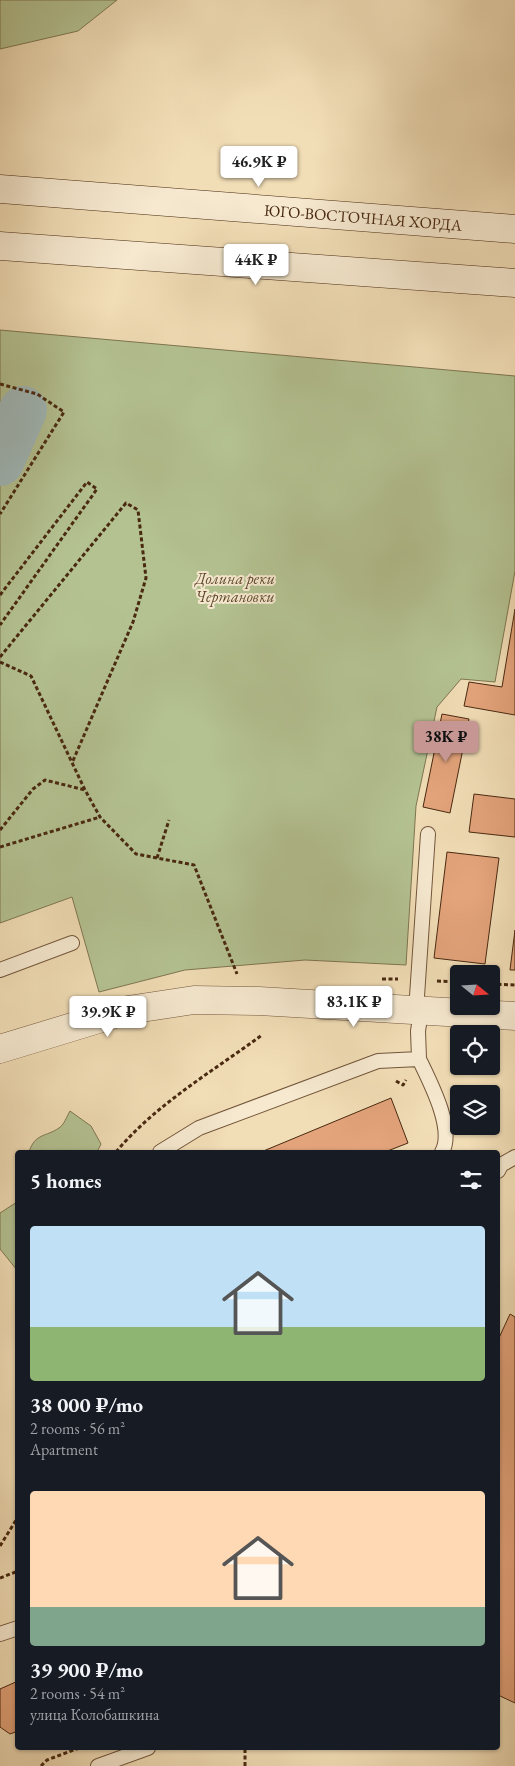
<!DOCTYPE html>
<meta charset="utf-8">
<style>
body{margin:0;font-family:"EB Garamond",serif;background:#242831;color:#f1f3f6;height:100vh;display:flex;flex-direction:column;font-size:19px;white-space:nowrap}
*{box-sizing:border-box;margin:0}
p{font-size:16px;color:#9ea1a6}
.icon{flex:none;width:28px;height:28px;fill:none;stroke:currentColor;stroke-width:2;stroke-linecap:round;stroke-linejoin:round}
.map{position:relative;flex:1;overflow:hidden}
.details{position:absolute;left:15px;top:1150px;width:485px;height:600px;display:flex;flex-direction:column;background:#171b24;border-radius:5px;box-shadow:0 1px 4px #0004}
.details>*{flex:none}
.needle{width:32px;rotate:108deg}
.tools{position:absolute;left:450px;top:965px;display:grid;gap:10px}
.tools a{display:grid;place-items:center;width:50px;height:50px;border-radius:5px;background:#171b24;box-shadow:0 1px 4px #0004;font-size:25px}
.price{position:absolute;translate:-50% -42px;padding:0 11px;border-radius:5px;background:#fff;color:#222;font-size:16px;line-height:32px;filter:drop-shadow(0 1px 2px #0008)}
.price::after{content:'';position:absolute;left:50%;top:30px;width:15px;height:11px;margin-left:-8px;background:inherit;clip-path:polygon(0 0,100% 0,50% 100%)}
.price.on{background:#c59692;color:#111}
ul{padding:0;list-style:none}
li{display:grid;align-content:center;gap:10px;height:265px;padding:0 15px}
li span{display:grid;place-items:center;height:155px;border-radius:5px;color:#555}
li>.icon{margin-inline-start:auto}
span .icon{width:90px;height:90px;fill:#fffc;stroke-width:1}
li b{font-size:21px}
h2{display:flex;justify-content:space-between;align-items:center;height:60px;padding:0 15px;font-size:21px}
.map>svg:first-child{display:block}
.green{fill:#b4c292;stroke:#7e7651}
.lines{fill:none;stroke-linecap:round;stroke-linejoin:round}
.river{stroke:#a0b9ba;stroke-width:48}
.building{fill:#e3a37b;stroke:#492910}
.service-casing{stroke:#73563a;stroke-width:16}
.minor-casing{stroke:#73563a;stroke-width:29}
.secondary-casing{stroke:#492910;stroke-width:29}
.path{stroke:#492910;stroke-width:3;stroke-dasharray:4 2.5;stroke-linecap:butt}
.service{stroke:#f6e9d0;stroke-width:14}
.minor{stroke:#f6e9d0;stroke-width:28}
.secondary{stroke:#f6e9d0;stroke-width:28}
.labels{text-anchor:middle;stroke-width:4;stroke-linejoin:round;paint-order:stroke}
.street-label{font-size:16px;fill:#492910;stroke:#f6e9d0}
.park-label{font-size:16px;font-style:italic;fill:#5e482a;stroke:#f6e9d0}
</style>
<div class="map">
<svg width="515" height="1766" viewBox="0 0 515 1766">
<rect width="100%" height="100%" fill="#f1ddb6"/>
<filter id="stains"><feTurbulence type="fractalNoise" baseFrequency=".004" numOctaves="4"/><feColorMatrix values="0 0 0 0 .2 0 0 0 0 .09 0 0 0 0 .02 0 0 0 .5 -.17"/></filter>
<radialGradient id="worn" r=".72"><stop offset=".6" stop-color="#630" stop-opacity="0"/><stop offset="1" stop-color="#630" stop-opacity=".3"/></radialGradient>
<!-- green -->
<path class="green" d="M0 0H117L78 31 0 49Z
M0 330 515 376V571L495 682 461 679 437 707 416 806 406 965 305 960 185 970 99 992 72 897 0 923Z
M70 1111 91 1126 101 1144 97 1152H29C35 1133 46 1137 59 1128 64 1125 67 1116 70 1111Z
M17 1202V1270L0 1249V1213Z"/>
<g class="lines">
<!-- river -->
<path class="river" d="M0 462 23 410"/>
</g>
<!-- building -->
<path class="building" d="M515 609V715L464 706 469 682 502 687Z
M442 714 469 719 450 813 423 807Z
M474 794 515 799V837L469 832Z
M447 852 499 858 485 964 434 958Z
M515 930V970H510Z
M391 1098 408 1143 385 1152H261Z
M510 1314 515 1317V1703L498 1695V1340Z
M18 1681V1731L10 1734 0 1727V1689Z"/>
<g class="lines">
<defs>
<path id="service" d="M0 970 72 943
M416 1011 428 834
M419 1059C430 1082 455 1129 442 1152
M160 1152 199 1128 378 1061 419 1059 418 1031 421 1011
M498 1171 501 1165 515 1157
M0 1634 18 1628
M98 1766 148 1748"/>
<path id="minor" d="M0 1049 128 1010 194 1000 259 1001 515 1016"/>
<g id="secondary">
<path id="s1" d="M0 189 515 229"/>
<path d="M0 246 515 283"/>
</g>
</defs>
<!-- service casing -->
<use href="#service" class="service-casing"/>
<!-- minor casing -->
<use href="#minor" class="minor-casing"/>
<!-- secondary casing -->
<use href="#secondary" class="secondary-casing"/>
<!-- path -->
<path class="path" d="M0 384 37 394 64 412 0 514
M0 595 87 482 97 489 0 625
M0 657 126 503 138 510 146 578 133 622 72 763
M0 662 31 676 85 790 100 817 136 854 194 865 237 974
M0 830 33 789 45 780 85 790
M0 847 100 817
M157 858 169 820
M382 979H398
M437 981 459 982
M491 984 515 985
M396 1081 403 1085 406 1080
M116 1152C155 1105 213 1071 262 1035
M0 1546 18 1517
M0 1578 18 1571
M41 1766 47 1760 79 1748
M245 1766V1748"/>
<!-- service -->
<use href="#service" class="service"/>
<!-- minor -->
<use href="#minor" class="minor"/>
<!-- secondary -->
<use href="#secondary" class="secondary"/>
</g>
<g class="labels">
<!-- street labels -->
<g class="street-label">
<text dy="6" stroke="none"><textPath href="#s1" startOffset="364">ЮГО-ВОСТОЧНАЯ ХОРДА</textPath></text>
</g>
<!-- park labels -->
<g class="park-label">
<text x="235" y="584">Долина реки<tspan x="235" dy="18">Чертановки</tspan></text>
</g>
</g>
<rect width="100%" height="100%" filter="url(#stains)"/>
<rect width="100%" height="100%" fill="url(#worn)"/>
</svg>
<div class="tools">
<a><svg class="needle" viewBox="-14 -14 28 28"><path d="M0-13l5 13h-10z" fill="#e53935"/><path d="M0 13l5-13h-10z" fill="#9ea1a6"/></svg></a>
<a><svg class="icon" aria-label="locate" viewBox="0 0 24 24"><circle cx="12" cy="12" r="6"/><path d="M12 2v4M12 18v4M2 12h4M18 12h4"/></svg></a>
<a><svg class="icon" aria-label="layers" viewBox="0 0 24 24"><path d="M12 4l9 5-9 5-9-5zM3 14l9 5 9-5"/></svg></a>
</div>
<b class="price" style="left:259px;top:188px">46.9K ₽</b>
<b class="price" style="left:256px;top:286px">44K ₽</b>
<b class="price on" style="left:446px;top:763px">38K ₽</b>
<b class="price" style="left:354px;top:1028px">83.1K ₽</b>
<b class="price" style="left:108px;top:1038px">39.9K ₽</b>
<section class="details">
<h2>5 homes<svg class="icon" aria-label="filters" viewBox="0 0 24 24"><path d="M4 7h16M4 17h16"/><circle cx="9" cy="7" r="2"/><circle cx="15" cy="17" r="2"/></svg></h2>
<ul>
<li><span style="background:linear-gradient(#bfe0f5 65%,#8fb573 0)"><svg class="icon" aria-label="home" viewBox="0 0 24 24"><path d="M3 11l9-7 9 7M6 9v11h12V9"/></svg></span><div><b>38 000 ₽/mo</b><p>2 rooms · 56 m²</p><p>Apartment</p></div></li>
<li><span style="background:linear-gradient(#ffd9b3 75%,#7fa58c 0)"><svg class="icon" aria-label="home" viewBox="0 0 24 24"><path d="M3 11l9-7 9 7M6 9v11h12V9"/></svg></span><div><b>39 900 ₽/mo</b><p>2 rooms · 54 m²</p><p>улица Колобашкина</p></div></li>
</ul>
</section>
</div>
